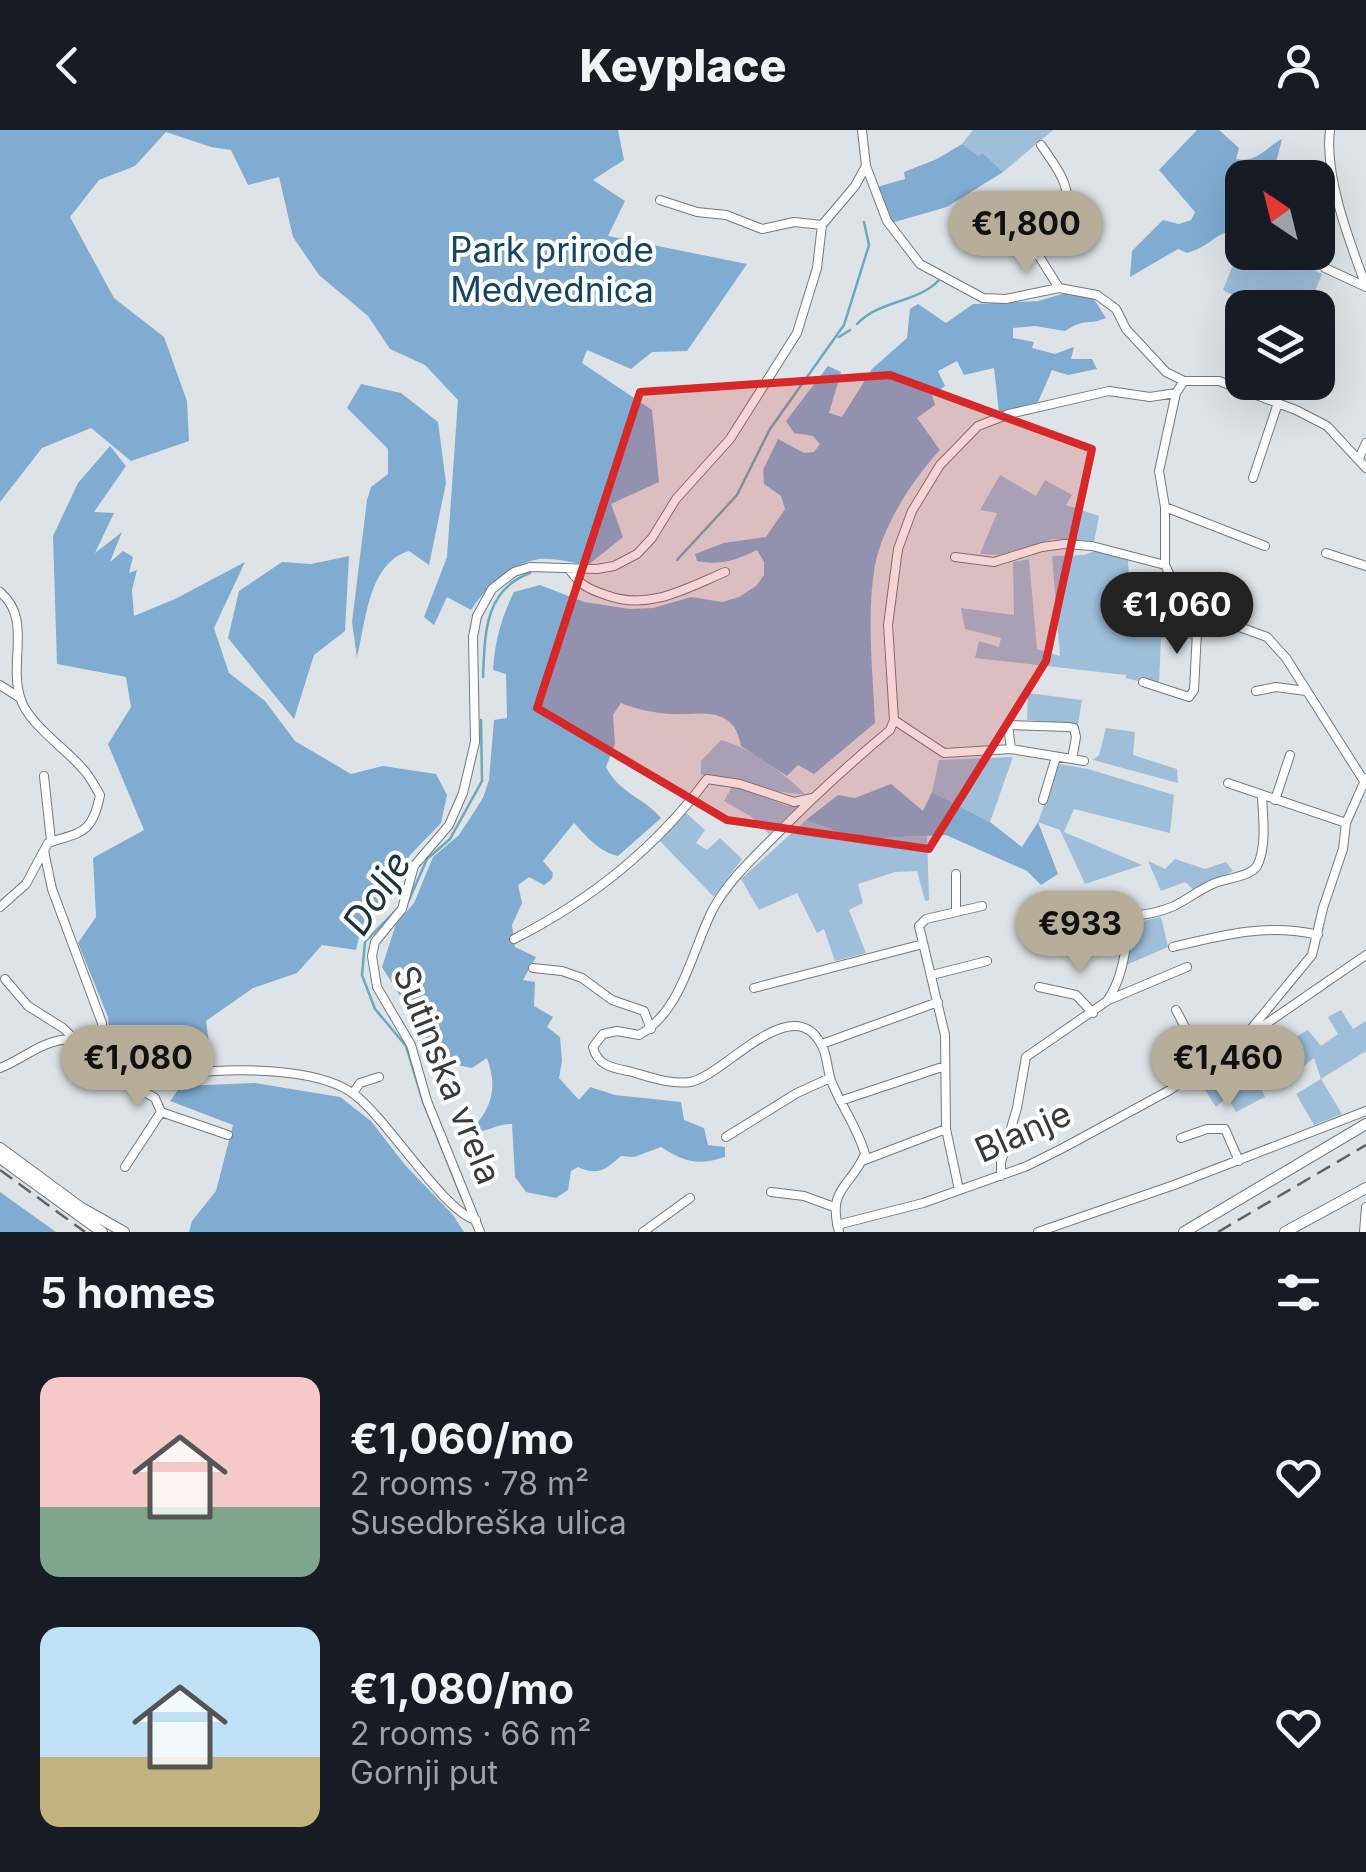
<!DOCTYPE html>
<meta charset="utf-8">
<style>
body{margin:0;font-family:Inter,sans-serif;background:#242831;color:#f1f3f6;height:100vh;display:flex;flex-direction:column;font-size:38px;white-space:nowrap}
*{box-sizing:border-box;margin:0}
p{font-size:32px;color:#9ea1a6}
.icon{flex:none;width:55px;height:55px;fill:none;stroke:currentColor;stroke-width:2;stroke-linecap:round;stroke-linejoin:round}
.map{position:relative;height:1102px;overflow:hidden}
.drawer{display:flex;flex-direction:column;background:#171b24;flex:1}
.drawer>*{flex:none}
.needle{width:65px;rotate:325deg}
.fabs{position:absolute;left:1225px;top:30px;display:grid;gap:20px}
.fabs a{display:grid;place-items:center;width:110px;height:110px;border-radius:20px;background:#171b24;box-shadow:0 10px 40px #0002;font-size:50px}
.price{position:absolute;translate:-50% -85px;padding:0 22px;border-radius:35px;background:#b7ae9a;color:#111;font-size:32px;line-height:65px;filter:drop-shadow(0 2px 5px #0008)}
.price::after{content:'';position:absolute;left:50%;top:60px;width:30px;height:22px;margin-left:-15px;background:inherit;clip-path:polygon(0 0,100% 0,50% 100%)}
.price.active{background:#222;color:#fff}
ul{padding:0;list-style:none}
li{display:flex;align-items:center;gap:30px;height:250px;padding:0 40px}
li span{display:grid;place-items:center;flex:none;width:280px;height:200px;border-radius:20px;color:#555}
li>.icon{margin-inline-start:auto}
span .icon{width:120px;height:120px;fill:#fffc;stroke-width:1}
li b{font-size:42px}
h2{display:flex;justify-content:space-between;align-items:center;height:120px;padding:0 40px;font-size:42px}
header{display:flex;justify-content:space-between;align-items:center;height:130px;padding:0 40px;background:#171b24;font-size:45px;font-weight:800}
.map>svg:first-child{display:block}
.green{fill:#9ebeda}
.forest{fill:#81acd1}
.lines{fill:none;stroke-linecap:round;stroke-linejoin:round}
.stream{stroke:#6ba9be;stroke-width:2.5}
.minor-casing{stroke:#74797c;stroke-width:10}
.major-casing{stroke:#74797c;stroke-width:12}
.minor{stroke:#fff;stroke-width:8}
.major{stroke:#fff;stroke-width:10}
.rail{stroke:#606365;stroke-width:2.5;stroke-dasharray:15 8;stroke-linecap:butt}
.marked{fill:#d62828;fill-opacity:0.2;stroke:#d62828;stroke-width:8;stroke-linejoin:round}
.labels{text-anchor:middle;stroke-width:8;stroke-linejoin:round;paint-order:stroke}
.park-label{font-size:35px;fill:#124468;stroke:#fff}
.street-label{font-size:35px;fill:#383a3c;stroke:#fff}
.water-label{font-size:38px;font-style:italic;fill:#173540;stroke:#fff}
</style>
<header><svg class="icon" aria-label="back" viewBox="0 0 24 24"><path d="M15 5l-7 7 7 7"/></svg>Keyplace<svg class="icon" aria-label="person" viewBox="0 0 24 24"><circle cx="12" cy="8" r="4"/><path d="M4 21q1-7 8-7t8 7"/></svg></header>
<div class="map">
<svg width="1366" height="1102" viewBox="0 0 1366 1102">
<rect width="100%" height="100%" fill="#dee3e7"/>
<!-- green -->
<path class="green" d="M973 0H1053L1003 42 983 23 978 27 962 14Z
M1242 111V122L1280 123 1322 144 1310 173 1294 165 1293 170 1302 177H1254L1223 160Z
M1000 345 1036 366 1045 350 1072 365 1066 375 1099 386 1094 411 1053 409 999 425 980 424 997 383 980 380Z
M1098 420 1128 430 1130 466H1149L1158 497 1193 492 1194 509 1161 508 1159 552 1140 547 1138 551 1126 548V545L975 528 979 511 999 517 1001 508 965 499 961 478 1014 485 1013 432 1029 429 1037 519 1060 526 1052 426 1084 425Z
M1028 563 1082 570 1078 594 1027 590Z
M1106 598 1135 602 1133 625 1177 639 1178 653 1093 630 1099 625Z
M721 610C753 619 781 641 805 664 770 664 737 647 701 645V631Z
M1013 627 990 692 932 662 939 630Z
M1059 634 1088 639 1174 665 1170 703 1074 679 1064 702 1142 735 1085 754 1060 700 1038 692Z
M733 655 787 676 801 673 769 704 752 687 724 671Z
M685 682 705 700 696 713 707 720 720 708 742 729 714 767 657 708Z
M806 690 856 709 927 706 929 770 925 771 917 741 895 742 858 754 863 773 849 780 866 823 835 831 824 799 817 803 797 763 759 780 741 749Z
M1175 729 1205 739 1226 732 1233 741 1193 759 1185 752 1161 761 1148 731 1165 739Z
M1161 787 1168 817 1126 835 1135 806 1141 804 1143 791Z
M1341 880 1353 899 1366 891V921L1321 949 1342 984 1314 995 1296 964 1321 949 1314 928 1302 937 1298 932 1260 956 1265 967 1236 982 1227 967 1216 977 1205 960 1308 900 1321 916 1338 904 1328 887Z"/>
<!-- forest -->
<path class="forest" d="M0 0H618L624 30 593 50 625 71 608 106 747 134 687 221 652 222 631 239 587 220 582 233 652 280 659 352 611 374 623 407 588 435C574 433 555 428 540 429 511 433 486 457 471 480L447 467 434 495 424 487 447 427 458 270 425 235 390 219 368 186 319 145 293 107 279 47 248 55 231 20 211 17 166 2 135 36 99 50 70 87 114 168 164 207 187 271 189 311 131 331 91 298 42 318 0 372Z
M1197 0H1219L1239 18 1236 29C1257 33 1265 18 1282 9L1276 33 1267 47 1242 48V100C1213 101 1213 116 1187 123L1178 119 1130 147 1132 121 1163 90 1179 94 1191 90 1195 82 1159 40Z
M962 14 978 26 983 23 1003 42 947 77 891 93 877 57 905 49 904 42 937 29Z
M1069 162 1094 169 1106 188C1088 196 1086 187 1065 201L1035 196 1013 198V208L1034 212 1032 218 1055 224 1074 217 1071 229H1092L1097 239 1068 245 1052 240 1038 272 999 283 994 238 964 245 957 231 938 241 945 256 932 265 935 275 917 288 940 320C913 349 883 395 875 435 866 486 873 542 875 593L814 644 798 635 787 646 741 616C736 583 712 582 686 584 665 585 640 581 621 573L613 585 615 614 606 637C619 663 643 667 661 688L618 726C598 721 588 708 574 693L543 731 553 743 552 749 544 755 529 747 518 755 522 773 512 795 515 817 536 827 523 850 535 852 534 876 553 887 547 897 560 907 562 931 559 948 579 970 590 957 615 965 681 972 684 990 704 998 708 1015 725 1017V1027C698 1036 685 1032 661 1017L634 1027 621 1026C605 1040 598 1046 578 1037L571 1041 568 1060 556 1068 526 1062 515 1047 512 994C496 994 487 1003 470 1002 492 977 498 959 487 928L472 938 452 934 448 919 438 915 428 921 425 906 382 837 396 794 414 773 433 727 459 705 483 668 489 650 494 590 507 588 506 544 493 540C495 511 501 488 514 462L540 455 584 472 630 479 653 478 691 467 722 472 739 467 756 456 764 445V432L757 420C736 430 721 436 697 431L695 424 724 413 766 407 785 379 781 366 764 354 763 340 778 309 804 323 814 322 820 314 813 306 794 303 786 291 828 236 841 242 829 283 842 287 872 239 907 208 910 179 918 174 946 193 973 174 1038 171Z
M361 254 401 263 438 292 446 353 429 435 409 421C368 433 366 492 357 528L352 492 367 370 371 357 388 344V319L347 278Z
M110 316 126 336 94 382 114 383 95 423 122 402 110 432 123 421 133 427 129 443 137 440 132 460 134 486 175 469 245 432 214 498 229 543 265 571 295 611 351 644 383 636 436 644 447 665 441 693 410 725 388 773 361 798 356 820 322 815 297 843 253 858 206 891 212 936 177 938 110 909 108 887 78 813 96 787 93 728 144 700 108 614 131 577 126 547 57 534 53 406 78 353Z
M349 426 345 501 314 525 294 589 228 508 239 461 282 432 311 434Z
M891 654 923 681 932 662 990 692 1022 717 1038 692 1058 744 1041 755 1027 741 946 705 856 709 806 690 838 665 855 668Z
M255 953 340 967 371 991 405 1035 453 1085 464 1102H189L192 1091 216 1061 233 995 170 971 181 956Z
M0 1062 56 1102H0Z"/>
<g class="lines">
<!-- stream -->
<path class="stream" d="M860 11 861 24
M857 194C879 170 918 173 939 150
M839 207 850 200
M677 430 737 365 770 299 844 195 869 115 864 92
M483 547C485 504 484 460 530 443
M409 770 427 729 450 709 482 651 481 590
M402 774 365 812 362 845 375 879 406 916 422 969 463 1071"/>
<defs>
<path id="minor" d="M862 0 866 36 887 91 920 134 983 168 1006 169 1059 158 1097 165 1116 179 1126 199 1166 242 1184 251H1219L1296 280 1327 296 1366 338
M1330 0C1324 46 1350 113 1366 156
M1041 15C1070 56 1083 76 1033 105L1032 115 1059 158
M660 70 697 82 726 85 762 99 794 92 822 95
M1325 138 1366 157
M1184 251 1176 263 1159 341 1165 377V435L1174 454 1198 482 1267 507 1286 528 1364 651
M1359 328 1366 313
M1253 348 1278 273
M1165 377 1265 416
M1326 423 1366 436
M955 427 994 432 1042 417 1064 414 1092 416 1165 435
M569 439C580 455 588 459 606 465 648 481 685 459 725 442
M0 462C32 488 9 531 20 567 27 593 65 618 82 638 90 646 94 655 100 665 92 706 79 702 48 713L26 754 0 777
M1143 552 1189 567 1194 560 1198 482
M0 555 20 568
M1256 561 1276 557 1306 561
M894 590 944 623 1011 619 1084 631
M1011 619 1008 595 1068 597 1074 598 1076 607 1072 629
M44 646 51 711
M1228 653 1346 693
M1043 670 1056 627
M1275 670 1290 625
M44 721 52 759 102 893V911
M956 781V744
M1060 783C1098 785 1138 792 1174 776 1188 769 1200 759 1215 753 1226 748 1250 747 1257 736 1267 717 1263 687 1262 667
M514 809C591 770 656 718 707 649L740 654 794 672 812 668
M1173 817C1222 805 1268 793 1318 805
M533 838 562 841 582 848 612 870 644 881 651 899
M932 845 987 831
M5 849 28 876 63 898 105 939 155 968 161 982 228 1005
M1039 857 1076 865 1093 883
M754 858 923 814
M1111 869 1187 837
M1176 880 1205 935
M1247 904 1312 825 1323 778 1343 719 1346 693 1366 648
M822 914 938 872
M0 938C25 928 41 911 69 909 108 906 133 934 169 942 183 945 200 942 214 941 254 939 323 940 355 965 388 990 444 1082 476 1090
M353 963 360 953 379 947
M840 971 945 936
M726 1007 797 963 830 948
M1181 1008 1207 999H1225L1239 1031
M862 1031 946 999
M125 1037 161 982
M1001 1046V1032L1017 978 1026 927 1107 871C1124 847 1126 815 1130 787
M959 1060 946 999 945 905 919 796 926 789 982 776
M771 1062 804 1066 834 1077
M837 1095 923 1073 1027 1036 1063 1018 1170 960 1366 825
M480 1102 427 971 411 915 377 857 372 826 375 812 402 779 414 736 449 695 463 663 475 612 473 507 477 486 492 459 514 442 530 437 597 439 614 436 637 424 652 408 676 369 730 309 797 203 817 138 822 95 855 56 866 36
M643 1102 690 1068
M839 1102C827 1057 850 1059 865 1024 858 999 842 977 832 953 827 942 828 927 822 916 793 857 723 947 690 952 670 955 647 946 628 941 612 938 597 935 593 917L603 904 617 901 639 905C682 881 691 823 712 781 726 754 749 732 771 710 809 671 848 635 890 600L894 590 888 495 898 419 912 381 940 335 978 296 1009 284 1109 261 1150 267 1176 263
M1038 1102 1174 1055 1366 981
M1364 1102 1366 1077"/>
<path id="major" d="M0 1018 80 1077 124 1102
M0 1028 102 1102
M1184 1102 1366 994
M1285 1102 1366 1058"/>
</defs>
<!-- minor casing -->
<use href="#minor" class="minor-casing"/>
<!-- major casing -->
<use href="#major" class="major-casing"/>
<!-- minor -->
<use href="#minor" class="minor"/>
<!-- major -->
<use href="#major" class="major"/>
<!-- rail -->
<path class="rail" d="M0 1040 85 1102
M1218 1102 1366 1015"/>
</g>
<!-- marked area -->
<path class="marked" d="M890 245 1092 319 1046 531 929 719 727 690 537 578 640 262Z"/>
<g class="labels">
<!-- park labels -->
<g class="park-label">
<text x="552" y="132">Park prirode<tspan x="552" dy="40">Medvednica</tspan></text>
</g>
<!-- street labels -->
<g class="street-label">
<text transform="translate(447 945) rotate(68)" y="12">Sutinska vrela</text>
<text transform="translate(1023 1002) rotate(-24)" y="12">Blanje</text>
</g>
<!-- water labels -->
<g class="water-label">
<text transform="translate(377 763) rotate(-57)" y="13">Dolje</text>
</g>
</g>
</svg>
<div class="fabs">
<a><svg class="needle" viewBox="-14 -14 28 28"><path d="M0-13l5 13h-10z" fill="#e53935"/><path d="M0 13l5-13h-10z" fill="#9ea1a6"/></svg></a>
<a><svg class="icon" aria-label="layers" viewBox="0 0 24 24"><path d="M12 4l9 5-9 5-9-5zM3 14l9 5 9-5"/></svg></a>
</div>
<b class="price" style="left:1026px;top:146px">€1,800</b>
<b class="price active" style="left:1177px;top:527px">€1,060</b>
<b class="price" style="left:1080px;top:846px">€933</b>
<b class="price" style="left:138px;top:980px">€1,080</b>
<b class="price" style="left:1228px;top:980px">€1,460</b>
</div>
<section class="drawer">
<h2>5 homes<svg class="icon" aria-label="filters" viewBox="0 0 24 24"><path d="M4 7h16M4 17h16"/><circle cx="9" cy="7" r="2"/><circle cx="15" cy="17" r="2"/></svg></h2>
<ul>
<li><span style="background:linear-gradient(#f6c9c9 65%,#7fa58c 0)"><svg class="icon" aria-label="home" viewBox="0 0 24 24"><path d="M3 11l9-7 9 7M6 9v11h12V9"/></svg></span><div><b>€1,060/mo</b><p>2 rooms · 78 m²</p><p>Susedbreška ulica</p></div><svg class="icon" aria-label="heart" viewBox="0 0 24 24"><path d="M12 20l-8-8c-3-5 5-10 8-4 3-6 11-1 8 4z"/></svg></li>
<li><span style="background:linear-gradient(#bfe0f5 65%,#c2b280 0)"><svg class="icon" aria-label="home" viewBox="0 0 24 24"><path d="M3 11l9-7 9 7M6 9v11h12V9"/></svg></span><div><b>€1,080/mo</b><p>2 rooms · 66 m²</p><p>Gornji put</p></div><svg class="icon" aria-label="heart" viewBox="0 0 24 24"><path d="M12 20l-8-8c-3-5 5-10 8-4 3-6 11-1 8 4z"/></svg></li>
</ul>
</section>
